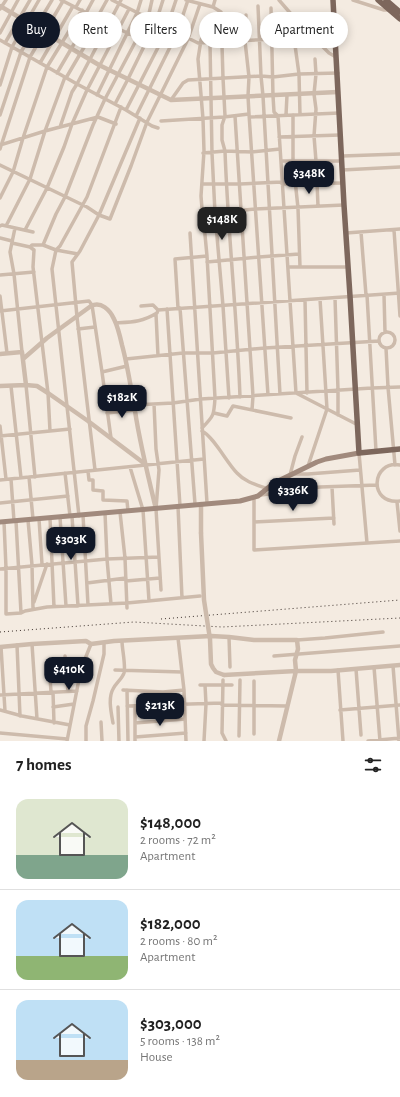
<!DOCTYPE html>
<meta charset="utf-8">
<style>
body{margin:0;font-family:"Alegreya Sans",sans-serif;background:#f2f2f2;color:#222;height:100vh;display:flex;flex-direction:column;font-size:15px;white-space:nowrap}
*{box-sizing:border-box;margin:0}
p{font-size:13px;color:#767676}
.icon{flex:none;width:22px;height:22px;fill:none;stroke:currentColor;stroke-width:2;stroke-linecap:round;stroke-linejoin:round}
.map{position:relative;height:741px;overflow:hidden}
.panel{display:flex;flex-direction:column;background:#fff;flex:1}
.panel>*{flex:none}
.top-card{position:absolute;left:12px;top:12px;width:376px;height:36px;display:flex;gap:8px}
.price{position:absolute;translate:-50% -34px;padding:0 9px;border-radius:8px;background:#111827;color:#fff;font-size:13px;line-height:26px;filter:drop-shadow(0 1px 2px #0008)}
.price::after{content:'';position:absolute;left:50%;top:24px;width:12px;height:9px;margin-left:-6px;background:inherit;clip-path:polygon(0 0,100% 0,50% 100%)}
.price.active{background:#222;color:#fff}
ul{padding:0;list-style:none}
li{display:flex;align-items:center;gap:12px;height:100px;padding:0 16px}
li+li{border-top:1px solid #e0e0e0}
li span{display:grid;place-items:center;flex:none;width:112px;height:80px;border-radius:12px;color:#555}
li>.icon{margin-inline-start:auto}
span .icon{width:48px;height:48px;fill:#fffc;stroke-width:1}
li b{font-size:17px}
h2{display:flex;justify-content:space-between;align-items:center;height:48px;padding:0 16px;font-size:17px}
.chip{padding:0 14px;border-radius:18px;background:#fff;box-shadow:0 2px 10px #0003;font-size:14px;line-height:36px}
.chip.active{background:#111827;color:#fff}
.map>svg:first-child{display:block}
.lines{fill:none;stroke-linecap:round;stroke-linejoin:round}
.minor{stroke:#cdbbac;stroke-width:3.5}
.tertiary{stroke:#cdbbac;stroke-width:4.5}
.secondary{stroke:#a18a7d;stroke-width:5}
.primary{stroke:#7d675c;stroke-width:5.5}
.rail{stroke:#3b302b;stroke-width:1;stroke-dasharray:1 3;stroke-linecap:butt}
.tertiary-bridge{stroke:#cdbbac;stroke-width:4.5}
</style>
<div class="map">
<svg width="400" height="741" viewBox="0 0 400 741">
<rect width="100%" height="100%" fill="#f4ebe1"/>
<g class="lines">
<!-- minor -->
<path class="minor" d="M61 0 108 24 147 42
M112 0 198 43 294 38 295 24 298 22 329 53 336 57
M186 0 213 7 221 12 223 78 225 116 222 125V140L225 151 203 153
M279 0 298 22
M353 0 384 10H387L389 8
M258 6 261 76 263 96 280 394
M76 7 80 0
M213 7 215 0
M271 8 273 96 274 112 278 116 296 393 358 425
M0 9 6 0
M86 13 93 0
M246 15 245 41 249 77 248 96 249 114 268 395
M97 18 107 0
M167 27 176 0
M0 33 18 0
M294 38 299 74 300 115
M0 40 77 84 126 110 152 126 158 128
M5 43 30 0
M210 43 212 153 215 213 223 306 229 398
M315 59 316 74 314 94 316 109 314 136 316 161
M40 63 73 6
M57 73 91 15
M66 78 100 20
M0 85 12 47 39 0
M97 95 137 13 141 0
M171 100 183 83 188 80 261 76 273 77 299 74 338 73
M115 104 128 79 156 22 163 0
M126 110 168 28
M0 115 21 52 52 0
M286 115 287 95
M293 115V161L298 208 300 267
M136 116 177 33 188 0
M235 116 253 396 252 410
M250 117 339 113
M161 121 224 117 249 114
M60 127 72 92 77 84 121 0
M279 137 340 135
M0 145 45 131 98 117 116 124
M0 149 30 57 63 1
M342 156 400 154
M281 161H342
M0 165 87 207 99 215 110 219 131 166 147 122 188 39 200 4
M342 170 400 167
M317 183 318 206
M202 184H240L282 182
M282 184 343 183
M0 198 13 172 23 138 47 67 82 10
M203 214 202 209 201 196 204 151 203 119 198 59 201 40 207 28 211 15
M0 226 2 225 33 232
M6 226 30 179 45 131 65 77
M15 228 10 252 14 274 22 352
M25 230 47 188 64 147 72 124 87 90 129 9
M394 230 400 316
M361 232 366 295
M190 233 207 503
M346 233 400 229
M0 238 12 241
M12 243 30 247 32 245H43L56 250 78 254
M43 245 56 214 65 197 93 125 105 99 148 18 152 0
M30 247 34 250 33 267 48 393 50 431
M207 262 259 257 299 254
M288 267H348
M0 275 34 272
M367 295 376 451
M384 295 385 332
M0 296 7 353
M335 298 338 390V415
M305 300 307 393
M141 306 153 305 158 310
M178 308 175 259 207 256
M180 308 195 504
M167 309 180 506
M0 311 89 301 92 305 102 372 111 438
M156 314 158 356
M116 323C133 322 142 322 157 313L158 310 400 293
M78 329 95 327
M379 340a8 8 0 1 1 16 0a8 8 0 1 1-16 0Z
M386 348 388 387 395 465
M126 359 183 353H213L265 348 379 341
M102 372 127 366
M26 385 35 477
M11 386 21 478
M105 397 131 391
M240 397C237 315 228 234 225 151L252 152 280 149
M154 404 156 449 159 470 156 509 161 590
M134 405 173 403 201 399 372 388 400 387
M107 413 134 410
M214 413 227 416 233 406 291 418
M0 426 6 479
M202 428C214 416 214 415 215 398L207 256 203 214 255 209 344 205
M202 431C213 436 227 463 237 473 245 482 257 485 268 489
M0 436 70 429
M359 453 367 543
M400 465C371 460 368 505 400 501
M308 466 327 409 320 299
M130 467 143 510 149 601
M95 470 77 317 72 262 80 251 99 215 140 118
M88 471 89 480H93V490L103 491V500L127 501 128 511
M65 473 70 516
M295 474H308L360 470
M290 475 295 456 302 437
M29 477 33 519
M11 479 14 521
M0 480 204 459
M332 487 334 524
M261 495 320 487 377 485
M254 497V550L400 541
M397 502 400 531
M0 503 68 496
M178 506 182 598
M120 512 125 558 127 608
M105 513 107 559 111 604
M83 515 88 605
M72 516 78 606
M79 516 52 269 56 250 60 246 87 197 121 107
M60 517 66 606
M50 518 54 607
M39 519 42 564
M28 520 32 565 33 609
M16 521 21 613
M4 522 6 568V614L21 613 25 611 47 607 127 603 200 596
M254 522 334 518
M0 569 107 559 159 557
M126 581 160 578
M87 583 126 578
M34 602 47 564
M229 637 230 667
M178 638 184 690 186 741
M297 640 325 638 383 632
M32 644 37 719
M17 645 20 716
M1 647 5 711
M65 656 68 691
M274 656 400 646
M49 662 51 692
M393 666 399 741
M374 667 380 741
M356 669 361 735
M115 670 182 672
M338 670 343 741
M223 680 222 733 226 741
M200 685H232
M123 690 163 692 184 690
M127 690 128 741
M53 692 54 723
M0 695 77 691
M222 705 287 706
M127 706 222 703
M135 706V741
M53 707 74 704
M118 707 119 741
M0 710 22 716 70 725
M340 710 400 705
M101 722 102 741
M113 723C111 712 108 698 113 689 116 683 122 679 124 673 126 666 122 649 122 641
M135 723 185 719
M0 733 67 739
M254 734V681
M239 736 240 680
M135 737 186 733
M67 741 81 669 91 644
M86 741V726L93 701 104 654V643
M204 741 206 704 205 685
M368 741 400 738"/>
<!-- tertiary -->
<path class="tertiary" d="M0 6 99 65 171 100 338 92
M0 354 22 352 26 385 0 386
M23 359 47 338 91 306C101 301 110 310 114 319 118 327 120 336 122 345 128 367 131 389 135 411 140 444 148 476 156 509
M26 385 37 386 48 393 88 421 145 464
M201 504V533
M0 647 32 644 86 641 91 644 114 641 211 636 229 637 254 640H297L298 649 295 660 296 671 279 741
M224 675 296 671H331L400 665"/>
<!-- secondary -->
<path class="secondary" d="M0 522 240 501 258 496 274 483 317 462 326 459 359 453"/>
<!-- primary -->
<path class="primary" d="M333 0 344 205 350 296 359 453 400 449
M378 0 400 19
M386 0 400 12"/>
<!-- rail -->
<path class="rail" d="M161 619 400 600
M0 632 134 622 222 627 400 618"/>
<!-- tertiary-bridge -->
<path class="tertiary-bridge" d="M201 533 204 600 210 639 211 664 213 668 216 672 224 675"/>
</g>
</svg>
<b class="price" style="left:309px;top:195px">$348K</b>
<b class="price active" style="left:222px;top:241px">$148K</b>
<b class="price" style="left:122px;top:419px">$182K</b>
<b class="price" style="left:293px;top:512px">$336K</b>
<b class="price" style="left:71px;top:561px">$303K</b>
<b class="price" style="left:69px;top:691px">$410K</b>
<b class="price" style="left:160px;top:727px">$213K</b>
<div class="top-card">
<a class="chip active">Buy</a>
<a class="chip">Rent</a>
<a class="chip">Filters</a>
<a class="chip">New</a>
<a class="chip">Apartment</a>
</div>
</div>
<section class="panel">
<h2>7 homes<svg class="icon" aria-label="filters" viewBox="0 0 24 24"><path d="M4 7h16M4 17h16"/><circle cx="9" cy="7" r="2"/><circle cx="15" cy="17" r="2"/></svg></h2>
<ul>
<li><span style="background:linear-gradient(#dfe7d0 70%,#7fa58c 0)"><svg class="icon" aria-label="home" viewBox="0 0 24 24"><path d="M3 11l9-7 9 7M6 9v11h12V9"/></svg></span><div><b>$148,000</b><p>2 rooms · 72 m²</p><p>Apartment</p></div></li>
<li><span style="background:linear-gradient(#bfe0f5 70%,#8fb573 0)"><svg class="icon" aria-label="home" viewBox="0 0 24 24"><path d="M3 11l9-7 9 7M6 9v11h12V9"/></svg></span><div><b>$182,000</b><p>2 rooms · 80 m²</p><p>Apartment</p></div></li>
<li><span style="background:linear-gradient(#bfe0f5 75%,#b9a48a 0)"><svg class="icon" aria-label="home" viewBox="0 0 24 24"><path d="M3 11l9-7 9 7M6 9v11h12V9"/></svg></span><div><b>$303,000</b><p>5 rooms · 138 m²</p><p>House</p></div></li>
</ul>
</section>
